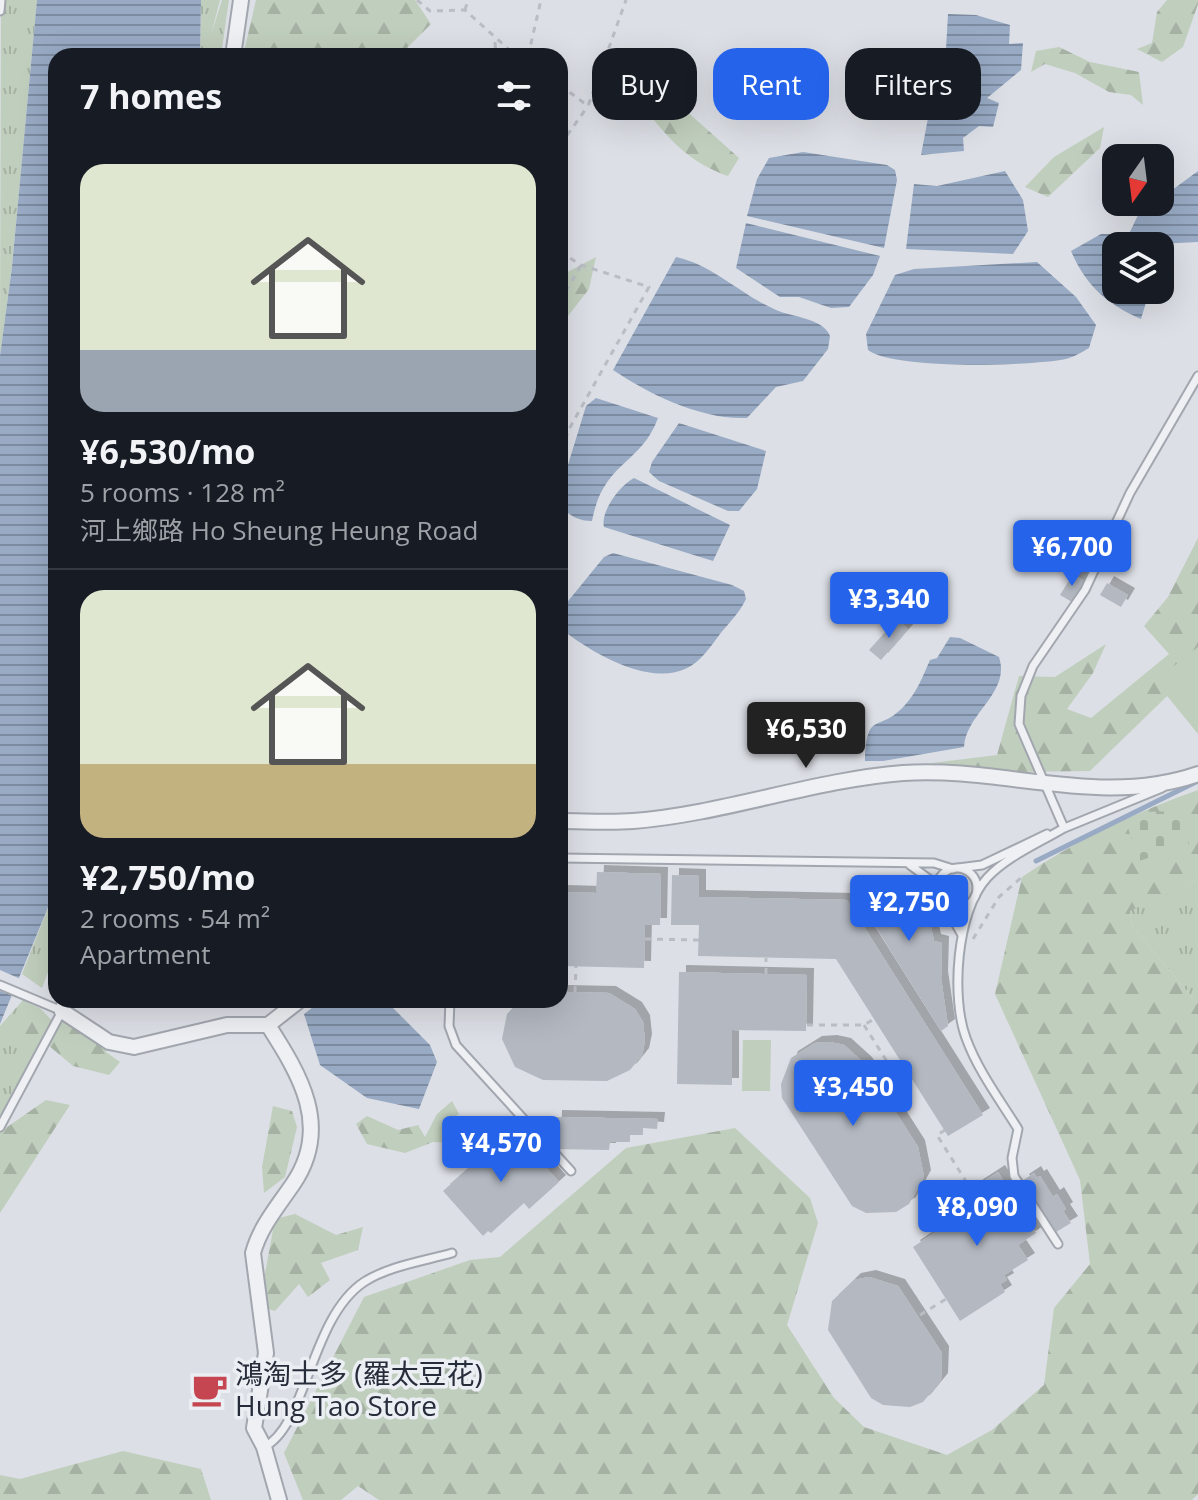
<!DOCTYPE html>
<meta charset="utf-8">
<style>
body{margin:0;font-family:"Open Sans","Noto Sans SC",sans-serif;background:#20242c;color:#f1f3f6;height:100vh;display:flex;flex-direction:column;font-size:30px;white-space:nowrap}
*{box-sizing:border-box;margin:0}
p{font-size:26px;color:#9ea1a6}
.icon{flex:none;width:44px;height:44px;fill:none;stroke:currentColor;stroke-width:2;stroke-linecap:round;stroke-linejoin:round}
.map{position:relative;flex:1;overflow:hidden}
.side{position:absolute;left:48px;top:48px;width:520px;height:960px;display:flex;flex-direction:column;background:#171b24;border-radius:24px;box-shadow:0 8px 32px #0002}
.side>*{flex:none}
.hud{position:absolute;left:592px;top:48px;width:486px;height:72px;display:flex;gap:16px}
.needle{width:52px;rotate:194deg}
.fabs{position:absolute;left:1102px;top:144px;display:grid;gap:16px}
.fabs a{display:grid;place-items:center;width:72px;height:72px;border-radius:16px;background:#171b24;box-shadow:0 8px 32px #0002;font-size:40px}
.price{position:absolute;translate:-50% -68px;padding:0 18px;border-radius:8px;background:#2563eb;color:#fff;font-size:26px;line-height:52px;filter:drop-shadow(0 2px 4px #0008)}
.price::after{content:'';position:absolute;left:50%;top:48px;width:24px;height:18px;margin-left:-12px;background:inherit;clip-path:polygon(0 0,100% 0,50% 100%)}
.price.on{background:#222;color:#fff}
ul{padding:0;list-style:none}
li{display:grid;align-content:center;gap:16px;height:424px;padding:0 32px}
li+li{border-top:2px solid #363941}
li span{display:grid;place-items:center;height:248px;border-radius:24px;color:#555}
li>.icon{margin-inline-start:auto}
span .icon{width:144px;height:144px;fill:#fffc;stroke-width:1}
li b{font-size:34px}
h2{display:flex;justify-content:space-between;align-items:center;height:96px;padding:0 32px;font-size:34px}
.chip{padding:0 28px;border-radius:24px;background:#171b24;box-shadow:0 8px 32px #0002;font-size:28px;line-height:72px}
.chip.on{background:#2563eb;color:#fff}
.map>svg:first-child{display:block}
.grass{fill:url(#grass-tufts)}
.forest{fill:url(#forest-firs)}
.cemetery{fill:url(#cemetery-stones)}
.pitch{fill:#c0cebd}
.water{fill:url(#water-rules)}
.pier{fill:#dcdfe5}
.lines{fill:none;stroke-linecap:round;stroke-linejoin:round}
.stream{stroke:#98aac4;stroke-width:5}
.building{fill:#b3b8c1;filter:url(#shadow)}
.service-casing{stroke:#a2a6ae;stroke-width:11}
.minor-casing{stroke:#a2a6ae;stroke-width:18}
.path{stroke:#babdc4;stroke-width:3;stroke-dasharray:6 6;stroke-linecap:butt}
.service{stroke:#eef0f4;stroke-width:7}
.minor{stroke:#eef0f4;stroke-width:14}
.labels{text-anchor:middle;stroke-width:7;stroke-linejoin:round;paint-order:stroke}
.poi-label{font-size:28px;fill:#272c3a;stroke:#ebeef3;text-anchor:start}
</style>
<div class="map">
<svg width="1198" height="1500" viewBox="0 0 1198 1500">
<defs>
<pattern id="grass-tufts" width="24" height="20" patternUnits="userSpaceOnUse" patternTransform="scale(2)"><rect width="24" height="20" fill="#c0cebd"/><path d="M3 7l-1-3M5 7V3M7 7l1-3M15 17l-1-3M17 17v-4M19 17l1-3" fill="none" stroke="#a5b1a3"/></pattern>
<pattern id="forest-firs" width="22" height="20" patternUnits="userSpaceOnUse" patternTransform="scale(2)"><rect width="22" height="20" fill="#c0cebd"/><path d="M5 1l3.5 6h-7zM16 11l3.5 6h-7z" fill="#a5b1a3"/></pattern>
<pattern id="cemetery-stones" width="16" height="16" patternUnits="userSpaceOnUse" patternTransform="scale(2)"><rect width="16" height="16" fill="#c0cebd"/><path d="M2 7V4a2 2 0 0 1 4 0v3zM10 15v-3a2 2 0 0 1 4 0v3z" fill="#a5b1a3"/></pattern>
<pattern id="water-rules" width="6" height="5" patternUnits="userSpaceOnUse" patternTransform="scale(2)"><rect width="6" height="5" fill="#98aac4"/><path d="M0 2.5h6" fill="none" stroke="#7c8ba0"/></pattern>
<filter id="shadow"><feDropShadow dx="7" dy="-7" stdDeviation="0" flood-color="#0004"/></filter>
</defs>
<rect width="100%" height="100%" fill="#dcdfe5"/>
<!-- grass -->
<path class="grass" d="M1 0H37L12 267 0 356Z
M201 0H220L211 35 222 0H229L221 56H200Z
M1198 879V1004L1132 926 1130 910Z
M56 888V952L42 988 22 974Z
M23 1000 41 1009 55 1024 0 1127V1026Z"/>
<!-- forest -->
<path class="forest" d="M256 0H415L431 24 399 56H243Z
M1167 0H1198V4L1183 47 1162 62 1137 49 1152 43 1157 12Z
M1059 47 1090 62 1139 72 1143 105 1131 95 1109 92 1075 73 1045 64 1031 72 1036 51Z
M651 85 664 91 739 158 728 176C693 164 672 143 649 114Z
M1104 127 1100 148 1048 197 1025 187 1054 157Z
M596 257 589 289 568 316 560 339V276Z
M1198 538V666L1090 771 1012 772 932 763 997 755 1019 676 1055 677 1106 644 1093 673 1067 709 1091 718 1169 654 1144 626 1168 597Z
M1198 790V879L1130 911 1132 926 1198 1004V1494L1192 1500H379L358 1486 341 1500H303L284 1453 364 1297 470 1260 500 1257 626 1148 735 1128 810 1198 818 1223 787 1325 834 1398 864 1427 947 1455 992 1430 1044 1385 1054 1308 1090 1264 1080 1180 995 994 1022 877C1076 840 1136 812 1198 790Z
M39 1019 91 1023 108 1032 106 1052 120 1062 109 1075 73 1066 36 1035 14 1038 19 1025Z
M46 1100 70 1105 0 1213V1132Z
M452 1101 459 1114 448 1122 453 1143 433 1142 405 1153 367 1144 356 1124 367 1116 398 1130 418 1125 425 1137 437 1114Z
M273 1106 292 1111 297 1127 285 1177 264 1193 262 1167Z
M295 1214 336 1235 363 1227 358 1250 321 1263 330 1280 308 1297 299 1284 275 1311 259 1306 275 1219Z
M123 1451 201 1469 211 1500H0V1475L20 1479Z"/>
<!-- cemetery -->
<path class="cemetery" d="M1179 811 1189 844 1139 861 1126 822 1143 812Z"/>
<!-- pitch -->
<path class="pitch" d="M1198 647V734L1155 681Z
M743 1040H771L770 1091H742Z"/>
<!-- water -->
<path class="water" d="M37 0H201L200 56H56V888L0 1024V356L12 267Z
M948 14 976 15 1010 25 1009 44 1023 43 1021 70 987 98 999 103 993 127 979 126 963 138 964 151 921 155 928 118 913 109 916 96 932 97 946 49Z
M803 152 887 165 895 170 897 180 884 248 747 216 757 179 769 158Z
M1005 171 1023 200 1028 231 1013 254 906 249 914 184 937 186Z
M1198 171V242L1116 246V290H1160V285L1164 297 1147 299 1141 319C1107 304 1086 286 1071 251L1101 234H1129L1138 215Z
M746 223 880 256 873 275 849 307 831 308 799 297H780L736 268Z
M676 257C713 265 741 295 776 310 792 317 823 318 830 336L828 349 803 381 776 387 747 418C701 420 649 394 613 370Z
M1037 262 1076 297 1096 325 1089 348C1082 352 1074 357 1066 359 1032 366 894 370 868 350L866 334 895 275 914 269Z
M596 398 658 418C641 465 603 461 592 521 579 521 570 516 561 507L560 491 586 406Z
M679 423 766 451 757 489 739 511H728L659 481 649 472 652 462Z
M634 478 730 525 713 561 604 527C600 512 620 485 634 478Z
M613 553 732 585 744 591 746 599C740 612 729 623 720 634 711 646 700 663 685 669 646 686 589 651 560 628V611L604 557Z
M950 637 960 638 999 657C1011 693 966 713 964 747L883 761H865C867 708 878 735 905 705 917 692 923 676 930 660L937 658Z
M322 1000H385L430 1045 437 1062 419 1109 367 1098 320 1065 304 1014Z"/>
<!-- pier -->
<path class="pier" d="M0 970 23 980 16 997 0 991Z"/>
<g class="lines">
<!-- stream -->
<path class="stream" d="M1036 861 1198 781"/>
</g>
<!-- building -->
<path class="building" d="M1073 574 1084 581 1072 602 1060 595Z
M1107 583 1128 595 1121 607 1100 595Z
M897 619 908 629 881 660 869 650Z
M597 872 661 874 660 925H645L644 968 560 966V892L596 893Z
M672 875 699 876V897L847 900 983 1115 948 1136 836 959 698 956 699 925H671Z
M850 886 880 887 883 896 892 889H903L927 910 934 941 942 943 941 978 948 1026 941 1031Z
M679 972 807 975 806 1031 732 1030V1085L677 1084Z
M560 992 609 993 635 1009 643 1022 645 1041 642 1055 630 1070 607 1081 543 1080 515 1067 502 1039 507 1014 520 1000H560Z
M830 1042 844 1045 865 1064 918 1147 924 1177 909 1204 896 1212 866 1213 852 1206 782 1098 781 1084 791 1058 815 1043Z
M555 1117 658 1119 657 1129 643 1128V1135H630V1142H610L609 1150 554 1149Z
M512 1130 559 1182 529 1209 524 1203 491 1233 488 1231 483 1236 443 1191Z
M998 1172 1036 1233 1018 1245 1028 1260 1004 1275 1007 1280 1000 1284 1005 1292 960 1321 913 1247 949 1223 946 1218 981 1196 975 1187Z
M1034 1173 1037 1178 1040 1176 1053 1197 1057 1194 1066 1209 1063 1211 1071 1223 1056 1232 1022 1181Z
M869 1277 898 1286 942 1353 941 1380 923 1402 910 1407 883 1405 871 1398 828 1330 832 1301 854 1280Z"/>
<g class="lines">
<defs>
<path id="service" d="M0 11 1 0
M1064 828 1019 724 1021 696 1033 666 1085 590 1130 493 1198 376
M1062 829 1162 788
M560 858 934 863 953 869
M910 865 929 879 936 891
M958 868 982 865 1047 834
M937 888a20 20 0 1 1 40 0a20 20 0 1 1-40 0Z
M945 905 962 935
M0 985 62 1011 0 1127
M450 1000 449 1026 456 1045 571 1171
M1058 1244 1014 1176 1012 1158 1018 1129C1000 1100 978 1071 966 1038 951 998 956 912 987 878 1006 857 1039 843 1064 828
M264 1447C307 1426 310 1318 364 1282 389 1266 424 1261 452 1253"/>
<path id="minor" d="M233 56 241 0
M560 821C584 821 609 823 633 821 723 814 813 780 903 773 1002 766 1100 808 1198 774
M66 1000 62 1011 109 1042 134 1047 227 1025H268
M268 1025C300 1075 332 1127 293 1184 278 1206 260 1227 253 1253L266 1353 254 1428 264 1447 279 1500
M268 1025 300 1000"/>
</defs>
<!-- service casing -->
<use href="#service" class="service-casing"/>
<!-- minor casing -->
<use href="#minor" class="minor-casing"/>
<!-- path -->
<path class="path" d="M417 0 430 11 465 10 516 56
M465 10 468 0
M495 42 496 56
M528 56 541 0
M560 85 588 106 626 0
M560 145 588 106
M560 252 581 265 649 287 568 431 560 459
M560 302 581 265
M560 423 568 431
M645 939 699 940
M973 939 999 897 1022 877
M766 974V958
M575 992 576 966
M807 1025H864L874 1019
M864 1025 908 1095 891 1105
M945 1130 937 1135 977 1199
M920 1315 946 1299"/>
<!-- service -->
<use href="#service" class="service"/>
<!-- minor -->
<use href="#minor" class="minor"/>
</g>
<!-- icons -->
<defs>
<symbol id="cafe-bare" viewBox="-9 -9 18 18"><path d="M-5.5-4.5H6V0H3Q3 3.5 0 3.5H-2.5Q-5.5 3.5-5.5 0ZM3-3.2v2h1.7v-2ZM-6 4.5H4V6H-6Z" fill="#c54650" stroke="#ebeef3" stroke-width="2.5" paint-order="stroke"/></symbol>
</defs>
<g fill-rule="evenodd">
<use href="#cafe-bare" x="184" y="1364" width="51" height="51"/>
</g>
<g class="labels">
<!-- poi labels -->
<g class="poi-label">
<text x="235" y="1384">鴻淘士多 (羅太豆花)<tspan x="235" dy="32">Hung Tao Store</tspan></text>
</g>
</g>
</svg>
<div class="fabs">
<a><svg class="needle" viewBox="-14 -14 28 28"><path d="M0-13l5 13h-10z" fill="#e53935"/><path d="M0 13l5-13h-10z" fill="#9ea1a6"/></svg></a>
<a><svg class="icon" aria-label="layers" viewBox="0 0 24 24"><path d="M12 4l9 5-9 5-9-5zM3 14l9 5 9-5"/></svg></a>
</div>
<b class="price" style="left:1072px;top:588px">¥6,700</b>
<b class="price" style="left:889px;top:640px">¥3,340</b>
<b class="price on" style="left:806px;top:770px">¥6,530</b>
<b class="price" style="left:909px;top:943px">¥2,750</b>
<b class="price" style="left:853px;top:1128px">¥3,450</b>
<b class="price" style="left:501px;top:1184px">¥4,570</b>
<b class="price" style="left:977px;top:1248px">¥8,090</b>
<div class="hud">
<a class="chip">Buy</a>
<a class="chip on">Rent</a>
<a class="chip">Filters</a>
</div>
<section class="side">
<h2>7 homes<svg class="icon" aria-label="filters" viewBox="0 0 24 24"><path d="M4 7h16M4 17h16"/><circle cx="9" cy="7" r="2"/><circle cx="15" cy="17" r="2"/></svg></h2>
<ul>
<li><span style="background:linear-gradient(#dfe7d0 75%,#9aa5b1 0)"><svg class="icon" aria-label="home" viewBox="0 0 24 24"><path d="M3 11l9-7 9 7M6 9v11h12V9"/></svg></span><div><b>¥6,530/mo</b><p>5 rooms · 128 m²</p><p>河上鄉路 Ho Sheung Heung Road</p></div></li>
<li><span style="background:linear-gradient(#dfe7d0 70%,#c2b280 0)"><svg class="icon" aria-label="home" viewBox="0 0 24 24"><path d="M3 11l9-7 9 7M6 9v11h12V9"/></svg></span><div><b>¥2,750/mo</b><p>2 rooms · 54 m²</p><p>Apartment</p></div></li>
</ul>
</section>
</div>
